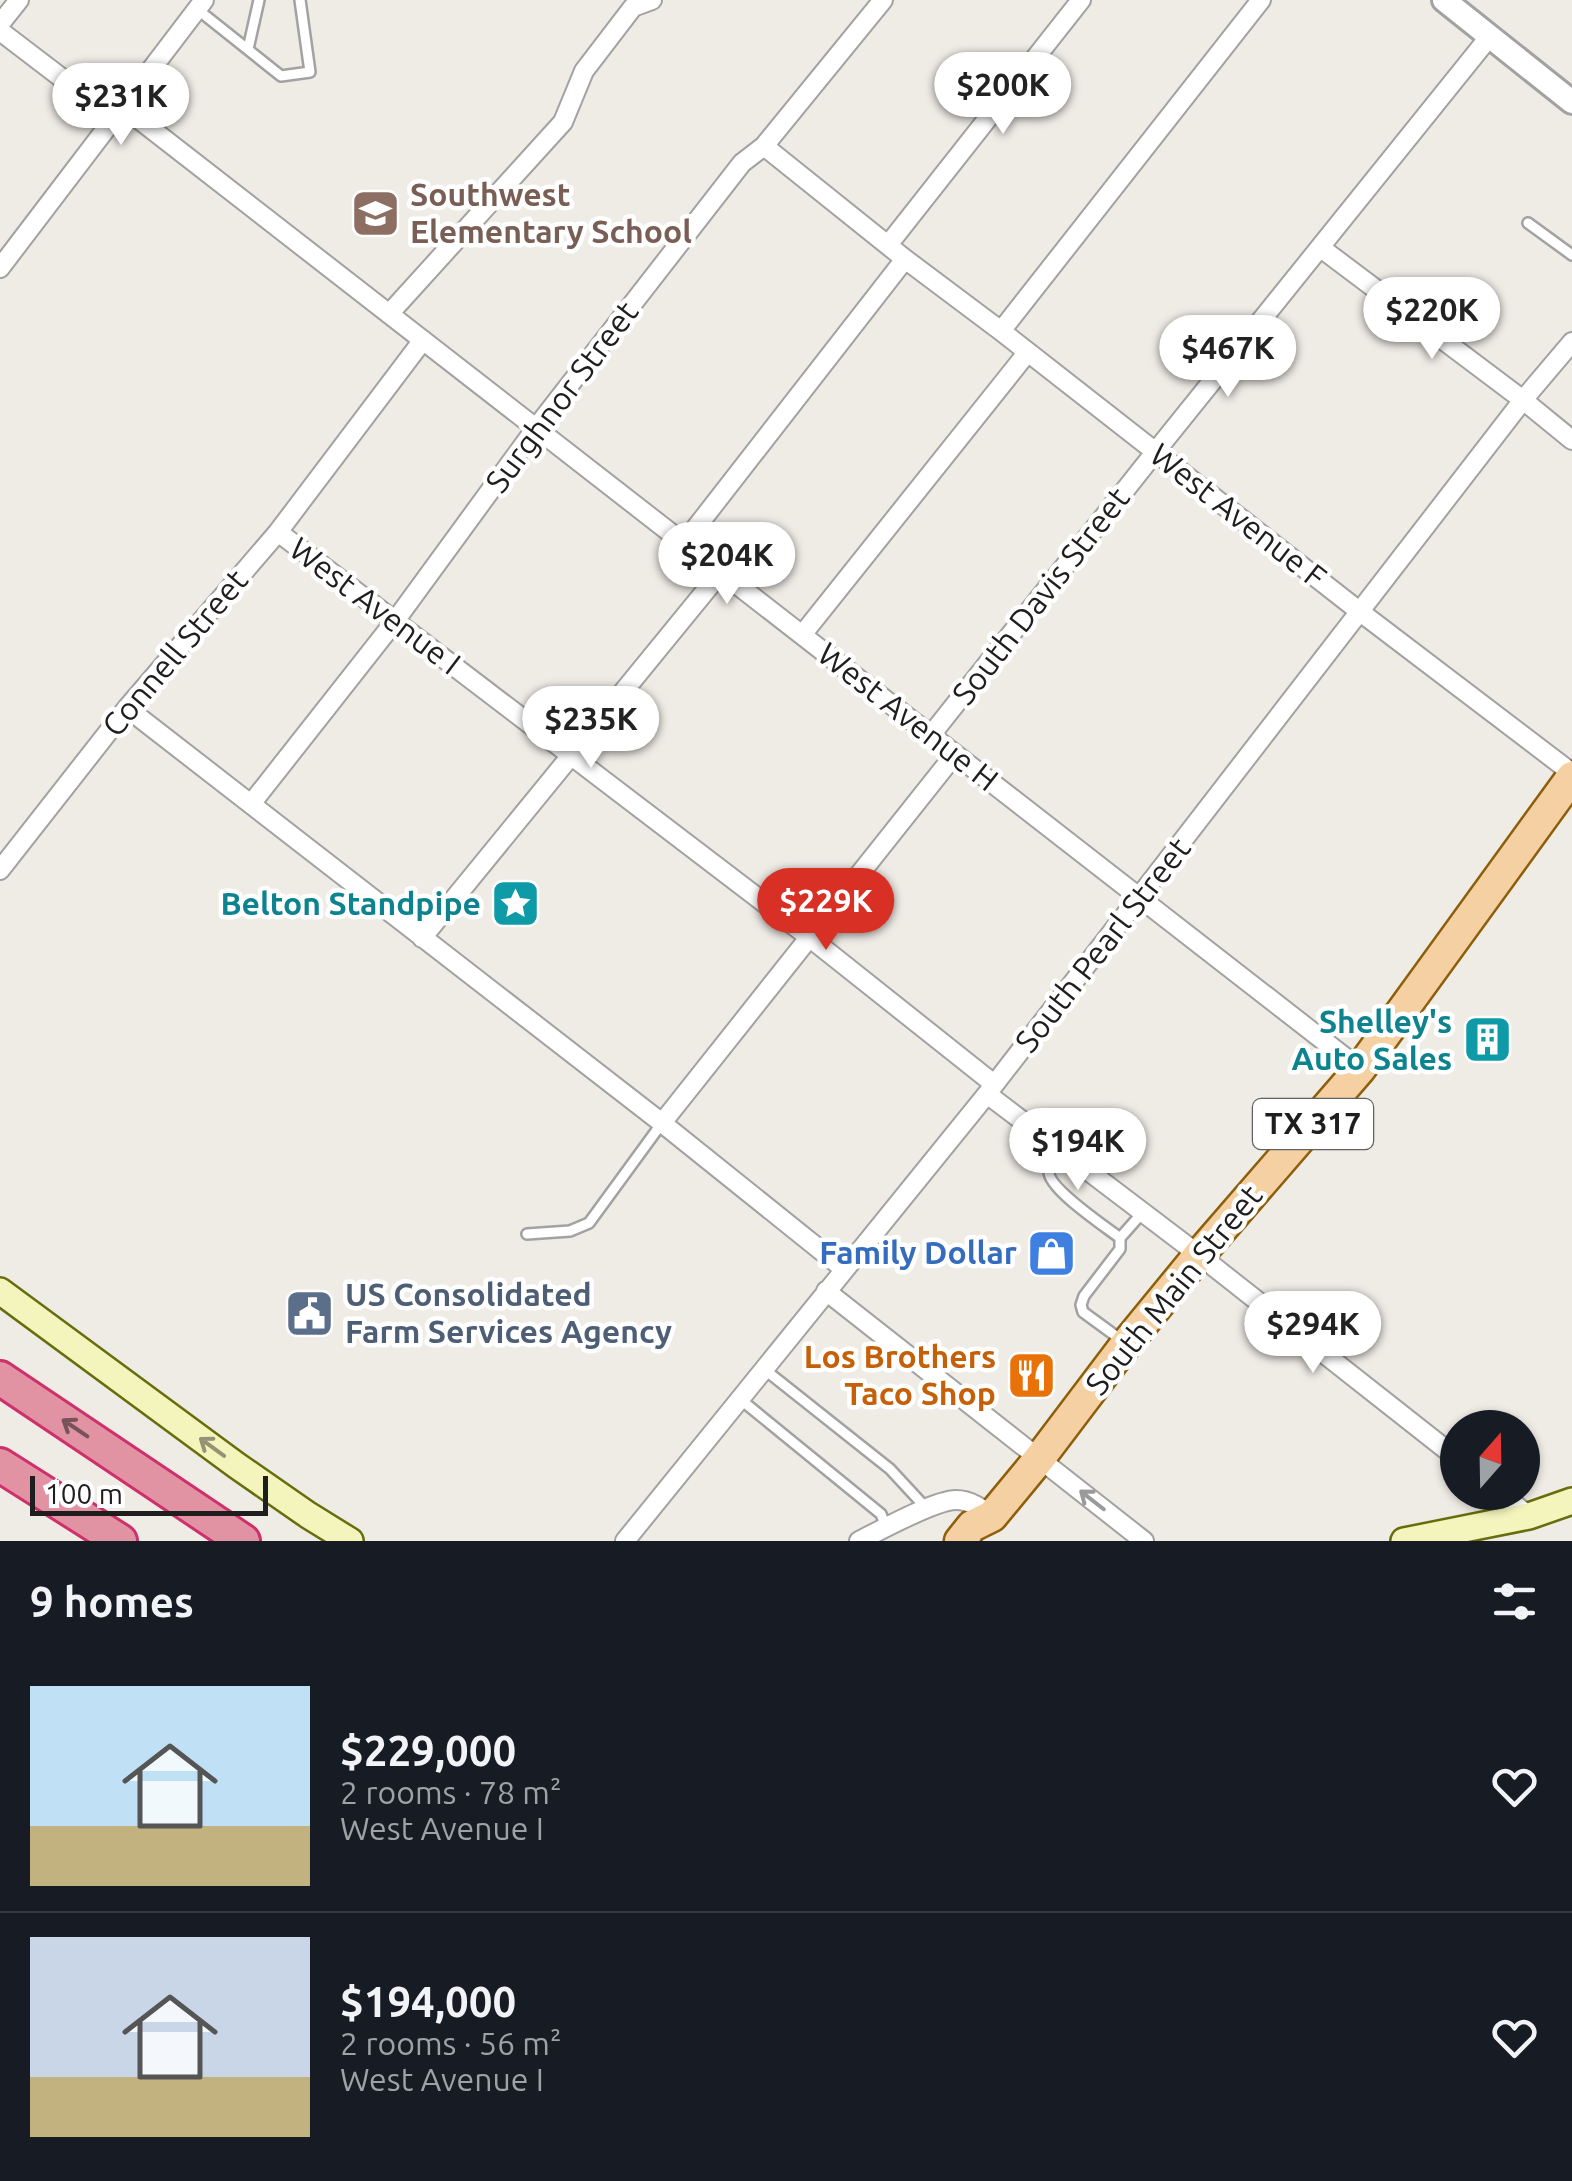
<!DOCTYPE html>
<meta charset="utf-8">
<style>
body{margin:0;font-family:Ubuntu,sans-serif;background:#242831;color:#f1f3f6;height:100vh;display:flex;flex-direction:column;font-size:38px;white-space:nowrap}
*{box-sizing:border-box;margin:0}
p{font-size:32px;color:#9ea1a6}
.icon{flex:none;width:55px;height:55px;fill:none;stroke:currentColor;stroke-width:2;stroke-linecap:round;stroke-linejoin:round}
.map{position:relative;height:1541px;overflow:hidden}
.side{display:flex;flex-direction:column;background:#171b24;flex:1}
.side>*{flex:none}
.needle{width:65px;rotate:20deg}
.buttons{position:absolute;left:1440px;top:1410px;display:grid;gap:20px}
.buttons a{display:grid;place-items:center;width:100px;height:100px;border-radius:50%;background:#171b24;box-shadow:0 2px 8px #0004;font-size:50px}
.scale{position:absolute;left:30px;bottom:25px;width:238px;box-sizing:border-box;padding-left:10px;border:5px solid #1e1e1e;border-top:0;font-size:28px;line-height:35px;white-space:nowrap;color:#1e1e1e;-webkit-text-stroke:8px #fff;paint-order:stroke}
.price{position:absolute;translate:-50% -85px;padding:0 22px;border-radius:35px;background:#fff;color:#222;font-size:32px;line-height:65px;filter:drop-shadow(0 2px 5px #0008)}
.price::after{content:'';position:absolute;left:50%;top:60px;width:30px;height:22px;margin-left:-15px;background:inherit;clip-path:polygon(0 0,100% 0,50% 100%)}
.price.on{background:#d93025;color:#fff}
ul{padding:0;list-style:none}
li{display:flex;align-items:center;gap:30px;height:250px;padding:0 30px}
li+li{border-top:2px solid #363941}
li span{display:grid;place-items:center;flex:none;width:280px;height:200px;border-radius:0px;color:#555}
li>.icon{margin-inline-start:auto}
span .icon{width:120px;height:120px;fill:#fffc;stroke-width:1}
li b{font-size:42px}
h2{display:flex;justify-content:space-between;align-items:center;height:120px;padding:0 30px;font-size:42px}
.map>svg:first-child{display:block}
.lines{fill:none;stroke-linecap:round;stroke-linejoin:round}
.service-casing{stroke:#a2a2a2;stroke-width:14}
.minor-casing{stroke:#a2a2a2;stroke-width:22}
.tertiary-casing{stroke:#a2a2a2;stroke-width:28}
.secondary-casing{stroke:#666e0c;stroke-width:30}
.primary-casing{stroke:#8e5f0a;stroke-width:35}
.motorway-casing{stroke:#ce306b;stroke-width:38}
.service{stroke:#fff;stroke-width:9}
.minor{stroke:#fff;stroke-width:18}
.tertiary{stroke:#fff;stroke-width:22}
.secondary{stroke:#f4f5bd;stroke-width:25}
.primary{stroke:#f5d0a3;stroke-width:30}
.motorway{stroke:#e192a3;stroke-width:32}
.oneway{stroke:#76525a}
.oneway2{stroke:#949475}
.oneway3{stroke:#9a9a9a}
.labels{text-anchor:middle;stroke-width:9;stroke-linejoin:round;paint-order:stroke}
.shield{fill:#fff;stroke:#626262;stroke-width:2.5}
.shield-label{font-size:30px;font-weight:bold;fill:#1e1e1e}
.education-label{font-size:32px;font-weight:bold;fill:#785e54;stroke:#fff;text-anchor:start}
.street-label{font-size:32px;fill:#1e1e1e;stroke:#fff}
.culture-label{font-size:32px;font-weight:bold;fill:#0d838f;stroke:#fff;text-anchor:end}
.shop-label{font-size:32px;font-weight:bold;fill:#366cbe;stroke:#fff;text-anchor:end}
.service-label{font-size:32px;font-weight:bold;fill:#4e5e75;stroke:#fff;text-anchor:start}
.food-label{font-size:32px;font-weight:bold;fill:#c56008;stroke:#fff;text-anchor:end}
</style>
<div class="map">
<svg width="1572" height="1541" viewBox="0 0 1572 1541">
<rect width="100%" height="100%" fill="#efebe5"/>
<g class="lines">
<defs>
<path id="service" d="M197 9 281 76 310 72 300 0
M248 49 259 0
M1528 223 1572 255
M1061 1150C1057 1156 1050 1165 1049 1171 1047 1188 1106 1227 1120 1238V1249L1084 1296 1081 1305 1083 1312 1124 1342
M527 1234 570 1231 589 1223 662 1123
M1120 1238 1143 1212
M764 1369 890 1469 927 1509
M740 1399 881 1514 886 1527"/>
<path id="minor" d="M0 24 19 0
M0 31 114 118
M123 107 1360 1069
M764 146 905 259 1001 331 1359 611 1572 773
M888 245 1081 0
M1321 248 1523 400 1572 440
M0 268 204 0
M389 314 563 122 584 71 633 7 652 0
M1001 331 1261 0
M278 532 809 937 994 1084
M684 543 905 259
M802 635 1027 353
M127 708 662 1123 844 1269
M931 735 1156 451 1490 36
M251 804 395 621 536 428 742 163 764 146 883 0
M0 870 127 708 278 532 423 340
M422 938 721 572
M987 1094 1199 1255 1458 1459
M662 1123 955 754
M826 1291 1144 1541
M1499 1492 1529 1516
M625 1541 987 1094 1523 400 1572 342
M859 1541C879 1531 935 1500 956 1500 970 1500 981 1508 992 1516"/>
<path id="tertiary" d="M1444 0 1572 102"/>
<path id="secondary" d="M0 1291 236 1465 308 1515 350 1541
M1404 1541 1529 1516 1572 1501"/>
<path id="primary" d="M960 1541 972 1526 992 1516 1039 1459 1126 1344 1199 1255 1360 1069 1572 777"/>
<path id="motorway" d="M0 1378 243 1541
M0 1465 120 1541"/>
</defs>
<!-- service casing -->
<use href="#service" class="service-casing"/>
<!-- minor casing -->
<use href="#minor" class="minor-casing"/>
<!-- tertiary casing -->
<use href="#tertiary" class="tertiary-casing"/>
<!-- secondary casing -->
<use href="#secondary" class="secondary-casing"/>
<!-- primary casing -->
<use href="#primary" class="primary-casing"/>
<!-- motorway casing -->
<use href="#motorway" class="motorway-casing"/>
<!-- service -->
<use href="#service" class="service"/>
<!-- minor -->
<use href="#minor" class="minor"/>
<!-- tertiary -->
<use href="#tertiary" class="tertiary"/>
<!-- secondary -->
<use href="#secondary" class="secondary"/>
<!-- primary -->
<use href="#primary" class="primary"/>
<!-- motorway -->
<use href="#motorway" class="motorway"/>
</g>
<!-- one-way arrows -->
<defs><path id="oneway-shaft" d="M-6 0H5M1.5-3L5.5 0L1.5 3" fill="none" stroke-width="1.6" stroke-linecap="round" stroke-linejoin="round" transform="scale(2.5)"/></defs>
<use class="oneway" href="#oneway-shaft" transform="translate(75 1428) rotate(-146)"/>
<use class="oneway2" href="#oneway-shaft" transform="translate(212 1447) rotate(-144)"/>
<use class="oneway3" href="#oneway-shaft" transform="translate(1092 1500) rotate(-142)"/>
<!-- icons -->
<defs>
<symbol id="school-square" viewBox="-11 -11 22 22"><rect x="-9" y="-9" width="18" height="18" rx="4" fill="#8d6e63" stroke="#fff"/><path d="M0-5L7-2L0 1L-7-2ZM-4 1L0 2.5L4 1V4Q0 6-4 4Z" fill="#fff"/></symbol>
<symbol id="sight-square" viewBox="-11 -11 22 22"><rect x="-9" y="-9" width="18" height="18" rx="4" fill="#0f9aa8" stroke="#fff"/><path d="M0-6L1.8-2.2L6-1.7L2.9 1.2L3.7 5.4L0 3.3L-3.7 5.4L-2.9 1.2L-6-1.7L-1.8-2.2Z" fill="#fff"/></symbol>
<symbol id="building-square" viewBox="-11 -11 22 22"><rect x="-9" y="-9" width="18" height="18" rx="4" fill="#0f9aa8" stroke="#fff"/><path d="M-4-6H4V6H1V3H-1V6H-4ZM-2.5-4.3h1.7v1.8h-1.7ZM.8-4.3h1.7v1.8H.8ZM-2.5-1h1.7V.8h-1.7ZM.8-1h1.7V.8H.8Z" fill="#fff"/></symbol>
<symbol id="shop-square" viewBox="-11 -11 22 22"><rect x="-9" y="-9" width="18" height="18" rx="4" fill="#3f7fe0" stroke="#fff"/><path d="M-5-2.5h2.3a2.7 3.5 0 0 1 5.4 0H5L5.5 6h-11ZM-1.5-2.5h3a1.5 2.3 0 0 0-3 0Z" fill="#fff"/></symbol>
<symbol id="civic-square" viewBox="-11 -11 22 22"><rect x="-9" y="-9" width="18" height="18" rx="4" fill="#5c6f8a" stroke="#fff"/><path d="M-.6-6.5H3V-4.5H.6V-3L4-1V1h2V6H-6V1h2V-1L-.6-3ZM-1.2 2.5V6h2.4V2.5Z" fill="#fff"/></symbol>
<symbol id="restaurant-square" viewBox="-11 -11 22 22"><rect x="-9" y="-9" width="18" height="18" rx="4" fill="#e8710a" stroke="#fff"/><path d="M-5-6h1v4h1v-4h1v4h1v-4h1v5L-1.5 .5V6h-2V.5L-5-1ZM5-6V6H3V1.5H1.5Q1.5-4 5-6Z" fill="#fff"/></symbol>
</defs>
<g fill-rule="evenodd">
<use href="#school-square" x="348" y="186" width="55" height="55"/>
<use href="#sight-square" x="488" y="876" width="55" height="55"/>
<use href="#building-square" x="1460" y="1012" width="55" height="55"/>
<use href="#shop-square" x="1024" y="1226" width="55" height="55"/>
<use href="#civic-square" x="282" y="1286" width="55" height="55"/>
<use href="#restaurant-square" x="1004" y="1348" width="55" height="55"/>
</g>
<g class="labels">
<!-- shield labels -->
<rect class="shield" x="1253" y="1099" width="120" height="50" rx="8"/>
<g class="shield-label">
<text x="1313" y="1134">TX 317</text>
</g>
<!-- education labels -->
<g class="education-label">
<text x="410" y="206">Southwest<tspan x="410" dy="37">Elementary School</tspan></text>
</g>
<!-- street labels -->
<g class="street-label">
<text transform="translate(562 397) rotate(-53)" y="11">Surghnor Street</text>
<text transform="translate(1238 516) rotate(38)" y="11">West Avenue F</text>
<text transform="translate(1041 596) rotate(-52)" y="11">South Davis Street</text>
<text transform="translate(375 606) rotate(37)" y="11">West Avenue I</text>
<text transform="translate(175 653) rotate(-50)" y="11">Connell Street</text>
<text transform="translate(908 717) rotate(38)" y="11">West Avenue H</text>
<text transform="translate(1103 945) rotate(-52)" y="11">South Pearl Street</text>
<text transform="translate(1174 1290) rotate(-51)" y="11">South Main Street</text>
</g>
<!-- culture labels -->
<g class="culture-label">
<text x="481" y="915">Belton Standpipe</text>
<text x="1452" y="1033">Shelley's<tspan x="1452" dy="37">Auto Sales</tspan></text>
</g>
<!-- shop labels -->
<g class="shop-label">
<text x="1017" y="1264">Family Dollar</text>
</g>
<!-- service labels -->
<g class="service-label">
<text x="345" y="1306">US Consolidated<tspan x="345" dy="37">Farm Services Agency</tspan></text>
</g>
<!-- food labels -->
<g class="food-label">
<text x="996" y="1368">Los Brothers<tspan x="996" dy="37">Taco Shop</tspan></text>
</g>
</g>
</svg>
<div class="buttons">
<a><svg class="needle" viewBox="-14 -14 28 28"><path d="M0-13l5 13h-10z" fill="#e53935"/><path d="M0 13l5-13h-10z" fill="#9ea1a6"/></svg></a>
</div>
<div class="scale">100 m</div>
<b class="price" style="left:1003px;top:137px">$200K</b>
<b class="price" style="left:121px;top:148px">$231K</b>
<b class="price" style="left:1432px;top:362px">$220K</b>
<b class="price" style="left:1228px;top:400px">$467K</b>
<b class="price" style="left:727px;top:607px">$204K</b>
<b class="price" style="left:591px;top:771px">$235K</b>
<b class="price on" style="left:826px;top:953px">$229K</b>
<b class="price" style="left:1078px;top:1193px">$194K</b>
<b class="price" style="left:1313px;top:1376px">$294K</b>
</div>
<section class="side">
<h2>9 homes<svg class="icon" aria-label="filters" viewBox="0 0 24 24"><path d="M4 7h16M4 17h16"/><circle cx="9" cy="7" r="2"/><circle cx="15" cy="17" r="2"/></svg></h2>
<ul>
<li><span style="background:linear-gradient(#bfe0f5 70%,#c2b280 0)"><svg class="icon" aria-label="home" viewBox="0 0 24 24"><path d="M3 11l9-7 9 7M6 9v11h12V9"/></svg></span><div><b>$229,000</b><p>2 rooms · 78 m²</p><p>West Avenue I</p></div><svg class="icon" aria-label="heart" viewBox="0 0 24 24"><path d="M12 20l-8-8c-3-5 5-10 8-4 3-6 11-1 8 4z"/></svg></li>
<li><span style="background:linear-gradient(#c9d6e8 70%,#c2b280 0)"><svg class="icon" aria-label="home" viewBox="0 0 24 24"><path d="M3 11l9-7 9 7M6 9v11h12V9"/></svg></span><div><b>$194,000</b><p>2 rooms · 56 m²</p><p>West Avenue I</p></div><svg class="icon" aria-label="heart" viewBox="0 0 24 24"><path d="M12 20l-8-8c-3-5 5-10 8-4 3-6 11-1 8 4z"/></svg></li>
</ul>
</section>
